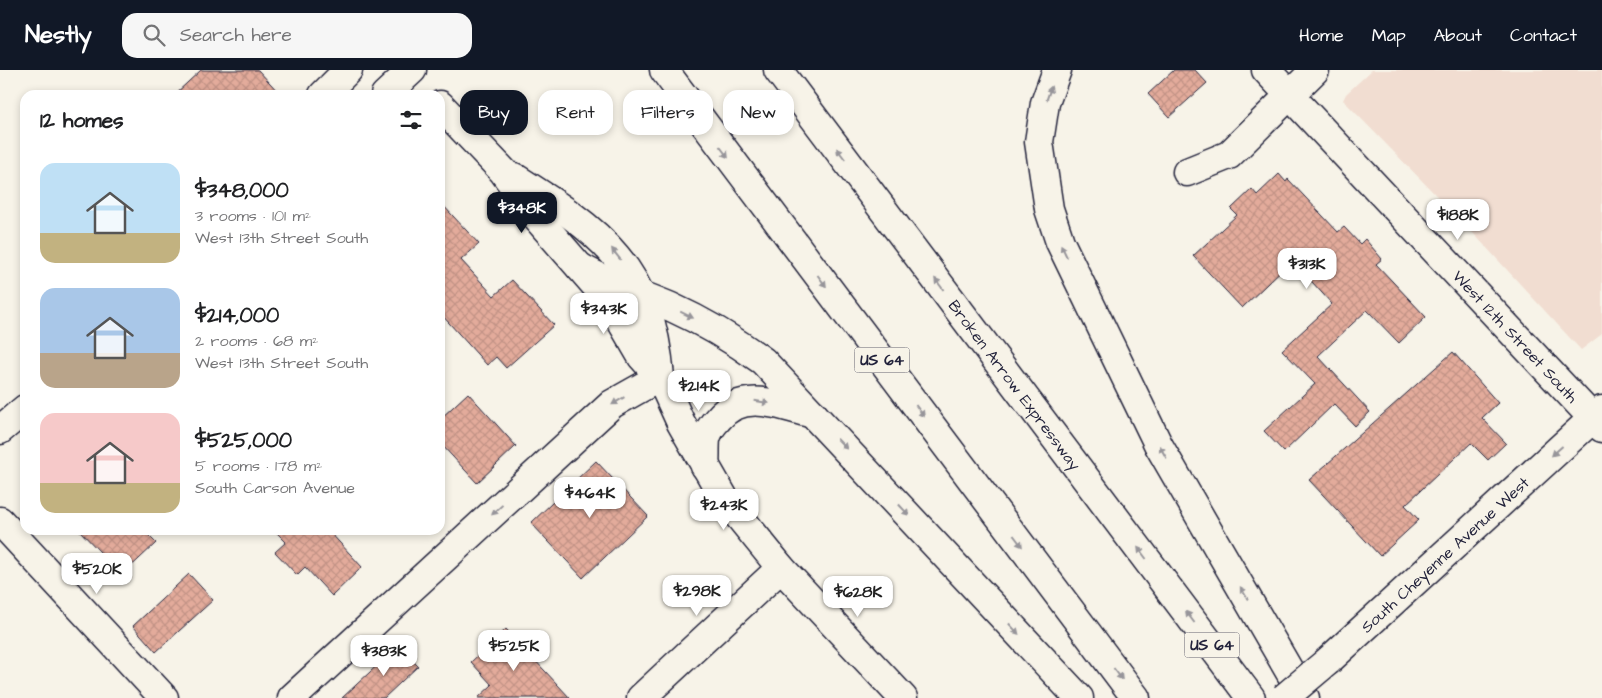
<!DOCTYPE html>
<meta charset="utf-8">
<style>
body{margin:0;font-family:"Architects Daughter",sans-serif;background:#f6f6f6;color:#202124;height:100vh;display:flex;flex-direction:column;font-size:19px;white-space:nowrap}
*{box-sizing:border-box;margin:0}
p{font-size:16px;color:#757577}
.icon{flex:none;width:28px;height:28px;fill:none;stroke:currentColor;stroke-width:2;stroke-linecap:round;stroke-linejoin:round}
.map{position:relative;flex:1;overflow:hidden}
.panel{position:absolute;left:20px;top:20px;width:425px;height:445px;display:flex;flex-direction:column;background:#fff;border-radius:15px;box-shadow:0 2px 8px #0003}
.panel>*{flex:none}
.guide{position:absolute;left:460px;top:20px;width:475px;height:45px;display:flex;gap:10px}
.price{position:absolute;translate:-50% -42px;padding:0 11px;border-radius:10px;background:#fff;color:#222;font-size:16px;line-height:32px;filter:drop-shadow(0 1px 2px #0008)}
.price::after{content:'';position:absolute;left:50%;top:30px;width:15px;height:11px;margin-left:-8px;background:inherit;clip-path:polygon(0 0,100% 0,50% 100%)}
.price.selected{background:#111827;color:#fff}
ul{padding:0;list-style:none}
li{display:flex;align-items:center;gap:15px;height:125px;padding:0 20px}
li span{display:grid;place-items:center;flex:none;width:140px;height:100px;border-radius:15px;color:#555}
li>.icon{margin-inline-start:auto}
span .icon{width:60px;height:60px;fill:#fffc;stroke-width:1}
li b{font-size:21px}
h2{display:flex;justify-content:space-between;align-items:center;height:60px;padding:0 20px;font-size:21px}
.pill{padding:0 18px;border-radius:15px;background:#fff;box-shadow:0 2px 8px #0003;font-size:18px;line-height:45px}
.pill.selected{background:#111827;color:#fff}
header{display:flex;align-items:center;gap:30px;box-sizing:border-box;height:70px;padding:0 25px;background:#111827;color:#fff}
header strong{font-size:24px}
nav{display:flex;gap:28px;margin-inline-start:auto;font-size:18px}
.search{width:350px;height:45px;background:#f6f6f6;display:flex;align-items:center;gap:12px;box-sizing:border-box;padding:0 18px;border-radius:15px;color:#757577;font-size:19px}
.map>svg:first-child{display:block}
.built{fill:#f1ddd1}
.building{fill:url(#building-cross-hatch);stroke:#22223b}
.lines{fill:none;stroke-linecap:round;stroke-linejoin:round}
.minor-casing{stroke:#22223b;stroke-width:31}
.major-casing{stroke:#22223b;stroke-width:31}
.highway-casing{stroke:#22223b;stroke-width:31}
.minor{stroke:#f7f3e8;stroke-width:28}
.major{stroke:#f7f3e8;stroke-width:28}
.highway{stroke:#f7f3e8;stroke-width:28}
.major-bridge-casing{stroke:#22223b;stroke-width:31;stroke-linecap:butt}
.major-bridge{stroke:#f7f3e8;stroke-width:28}
.oneway{fill:#97959a}
.labels{text-anchor:middle;stroke-width:5;stroke-linejoin:round;paint-order:stroke}
.shield{fill:#f7f3e8;stroke:#62616f;stroke-width:1}
.shield-label{font-size:15px;font-weight:bold;fill:#22223b}
.street-label{font-size:16px;fill:#22223b;stroke:#f7f3e8}
</style>
<header>
<strong>Nestly</strong>
<div class="search"><svg class="icon" aria-label="search" viewBox="0 0 24 24"><circle cx="10" cy="10" r="6"/><path d="M15 15l6 6"/></svg>Search here</div>
<nav><a>Home</a><a>Map</a><a>About</a><a>Contact</a></nav>
</header>
<div class="map">
<svg width="1602" height="628" viewBox="0 0 1602 628">
<defs>
<pattern id="building-cross-hatch" width="8" height="8" patternUnits="userSpaceOnUse" patternTransform="scale(1.25)"><rect width="8" height="8" fill="#e3ab9b"/><path d="M0 0l8 8M0 8l8-8" fill="none" stroke="#c29386"/></pattern>
</defs>
<rect width="100%" height="100%" fill="#f7f3e8"/>
<filter id="ink" filterUnits="userSpaceOnUse"><feTurbulence type="fractalNoise" baseFrequency=".02" numOctaves="2"/><feDisplacementMap in="SourceGraphic" scale="10" xChannelSelector="R" yChannelSelector="G"/><feConvolveMatrix kernelMatrix="1 2 1 2 8 2 1 2 1" color-interpolation-filters="sRGB"/></filter>
<g filter="url(#ink)">
<!-- built -->
<path class="built" d="M1372 0H1602V264L1581 280 1474 164 1343 30 1346 24Z"/>
<!-- building -->
<path class="building" d="M201 0H258L281 25H174Z
M1174 0H1195L1207 13 1169 47 1148 24Z
M1279 104 1286 112 1288 109 1338 162 1344 157 1360 174 1365 169 1382 189 1376 194 1426 247 1399 273 1367 240 1318 286 1370 342 1355 356 1334 334 1284 382 1264 361 1315 314 1282 280 1332 234 1292 190 1242 238 1193 186 1237 145 1231 139 1252 119 1257 125Z
M440 132 479 174 461 190 494 226 512 210 554 255 506 298 496 287 487 295 440 243Z
M1453 282 1498 333 1482 348 1506 373 1488 390 1471 373 1405 435 1419 450 1380 486 1309 410Z
M468 323 516 376 477 413 440 373V349Z
M596 391 648 446 583 508 531 453Z
M79 460H143L156 473 122 505Z
M274 460H328L362 497 332 526 305 497 297 505 275 482 286 472Z
M189 504 213 530 156 582 133 556Z
M506 559 570 628H478L492 615 471 592Z
M398 576 418 596 384 628H342Z"/>
<g class="lines">
<defs>
<g id="minor">
<path id="s1" d="M1266 0 1602 358"/>
<path d="M1187 102 1229 85 1315 0"/>
<path d="M0 451 164 628"/>
<path d="M292 628 612 334 660 307"/>
<path d="M641 628 781 498"/>
</g>
<g id="major">
<path d="M323 25 348 0"/>
<path d="M385 25 412 0"/>
<path d="M440 35 503 101 536 147 610 232 642 287 660 307 681 353 724 428 781 498 903 628"/>
<path d="M514 107C601 162 651 197 660 307"/>
<path d="M0 360 25 339"/>
<path id="s2" d="M1328 591 1602 340"/>
</g>
<g id="highway">
<path d="M664 0 1136 628"/>
<path id="s3" d="M778 0 1251 628"/>
<path d="M1057 0 1045 33 1039 72 1049 139 1060 172 1159 376 1305 628"/>
<path d="M580 197C609 214 640 224 671 237 704 252 734 270 763 291L1079 628"/>
<path d="M705 396C706 388 705 377 706 369 708 361 713 354 718 349 743 318 781 336 813 344"/>
</g>
</defs>
<!-- minor casing -->
<use href="#minor" class="minor-casing"/>
<!-- major casing -->
<use href="#major" class="major-casing"/>
<!-- highway casing -->
<use href="#highway" class="highway-casing"/>
<!-- minor -->
<use href="#minor" class="minor"/>
<!-- major -->
<use href="#major" class="major"/>
<!-- highway -->
<use href="#highway" class="highway"/>
<defs>
<path id="major-bridge" d="M1284 628 1328 591"/>
</defs>
<!-- major-bridge casing -->
<use href="#major-bridge" class="major-bridge-casing"/>
<!-- major-bridge -->
<use href="#major-bridge" class="major-bridge"/>
</g>
<!-- one-way arrows -->
<defs><path id="oneway-solid" d="M-6-.8H1V-3.2L6.5 0L1 3.2V.8H-6Z" transform="scale(1.25)"/></defs>
<g class="oneway">
<use href="#oneway-solid" transform="translate(1049 23) rotate(-71)"/>
<use href="#oneway-solid" transform="translate(724 82) rotate(53)"/>
<use href="#oneway-solid" transform="translate(841 84) rotate(-127)"/>
<use href="#oneway-solid" transform="translate(1064 181) rotate(-115)"/>
<use href="#oneway-solid" transform="translate(616 184) rotate(-128)"/>
<use href="#oneway-solid" transform="translate(822 211) rotate(53)"/>
<use href="#oneway-solid" transform="translate(939 214) rotate(-127)"/>
<use href="#oneway-solid" transform="translate(687 245) rotate(26)"/>
<use href="#oneway-solid" transform="translate(618 331) rotate(149)"/>
<use href="#oneway-solid" transform="translate(762 332) rotate(9)"/>
<use href="#oneway-solid" transform="translate(920 341) rotate(53)"/>
<use href="#oneway-solid" transform="translate(842 374) rotate(46)"/>
<use href="#oneway-solid" transform="translate(1557 381) rotate(138)"/>
<use href="#oneway-solid" transform="translate(1163 382) rotate(-119)"/>
<use href="#oneway-solid" transform="translate(497 440) rotate(137)"/>
<use href="#oneway-solid" transform="translate(904 440) rotate(47)"/>
<use href="#oneway-solid" transform="translate(1018 471) rotate(53)"/>
<use href="#oneway-solid" transform="translate(1142 483) rotate(-127)"/>
<use href="#oneway-solid" transform="translate(1244 523) rotate(-121)"/>
<use href="#oneway-solid" transform="translate(1190 547) rotate(-127)"/>
<use href="#oneway-solid" transform="translate(1014 559) rotate(47)"/>
<use href="#oneway-solid" transform="translate(1118 604) rotate(53)"/>
</g>
</g>
<g class="labels">
<!-- shield labels -->
<g class="shield">
<rect x="854.5" y="277.5" width="55" height="25" rx="4"/>
<rect x="1184.5" y="562.5" width="55" height="25" rx="4"/>
</g>
<g class="shield-label">
<text x="882" y="295">US 64</text>
<text x="1212" y="580">US 64</text>
</g>
<!-- street labels -->
<g class="street-label">
<text dy="6" stroke="none"><textPath href="#s1" startOffset="365">West 12th Street South</textPath></text>
<text dy="6" stroke="none"><textPath href="#s3" startOffset="394">Broken Arrow Expressway</textPath></text>
<text dy="6" stroke="none"><textPath href="#s2" startOffset="158">South Cheyenne Avenue West</textPath></text>
</g>
</g>
</svg>
<b class="price selected" style="left:522px;top:164px">$348K</b>
<b class="price" style="left:1458px;top:171px">$188K</b>
<b class="price" style="left:1307px;top:220px">$313K</b>
<b class="price" style="left:604px;top:265px">$343K</b>
<b class="price" style="left:699px;top:342px">$214K</b>
<b class="price" style="left:590px;top:449px">$464K</b>
<b class="price" style="left:724px;top:461px">$243K</b>
<b class="price" style="left:97px;top:525px">$520K</b>
<b class="price" style="left:697px;top:547px">$298K</b>
<b class="price" style="left:858px;top:548px">$628K</b>
<b class="price" style="left:514px;top:602px">$525K</b>
<b class="price" style="left:384px;top:607px">$383K</b>
<div class="guide">
<a class="pill selected">Buy</a>
<a class="pill">Rent</a>
<a class="pill">Filters</a>
<a class="pill">New</a>
</div>
<section class="panel">
<h2>12 homes<svg class="icon" aria-label="filters" viewBox="0 0 24 24"><path d="M4 7h16M4 17h16"/><circle cx="9" cy="7" r="2"/><circle cx="15" cy="17" r="2"/></svg></h2>
<ul>
<li><span style="background:linear-gradient(#bfe0f5 70%,#c2b280 0)"><svg class="icon" aria-label="home" viewBox="0 0 24 24"><path d="M3 11l9-7 9 7M6 9v11h12V9"/></svg></span><div><b>$348,000</b><p>3 rooms · 101 m²</p><p>West 13th Street South</p></div></li>
<li><span style="background:linear-gradient(#a9c7e8 65%,#b9a48a 0)"><svg class="icon" aria-label="home" viewBox="0 0 24 24"><path d="M3 11l9-7 9 7M6 9v11h12V9"/></svg></span><div><b>$214,000</b><p>2 rooms · 68 m²</p><p>West 13th Street South</p></div></li>
<li><span style="background:linear-gradient(#f6c9c9 70%,#c2b280 0)"><svg class="icon" aria-label="home" viewBox="0 0 24 24"><path d="M3 11l9-7 9 7M6 9v11h12V9"/></svg></span><div><b>$525,000</b><p>5 rooms · 178 m²</p><p>South Carson Avenue</p></div></li>
</ul>
</section>
</div>
